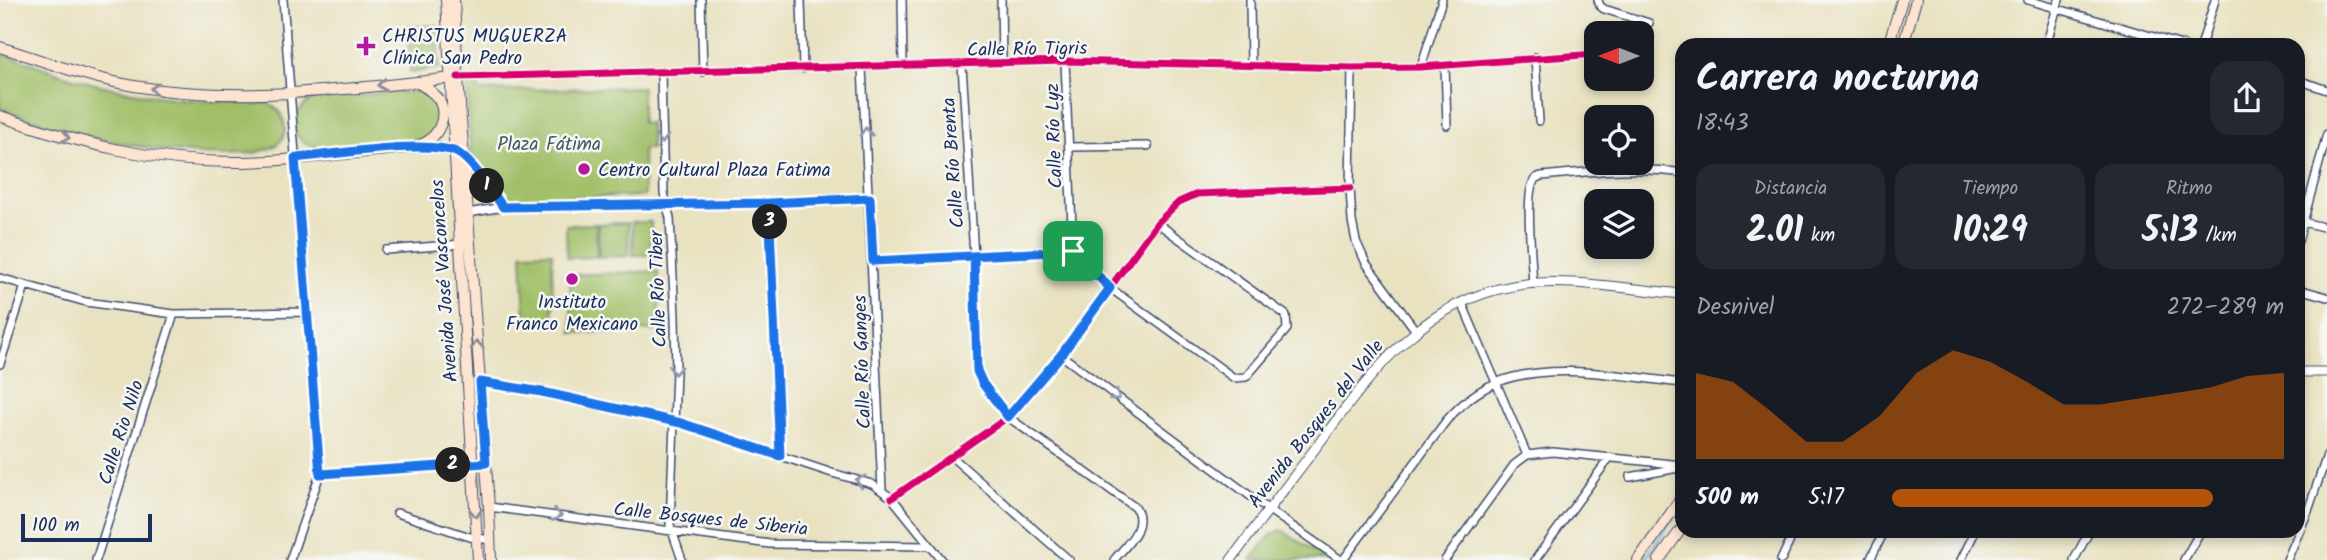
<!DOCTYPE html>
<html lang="es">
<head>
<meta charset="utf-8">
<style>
  :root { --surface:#171b24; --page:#242831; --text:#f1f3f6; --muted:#9ea1a6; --accent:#b45309 }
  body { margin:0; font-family:Kalam,sans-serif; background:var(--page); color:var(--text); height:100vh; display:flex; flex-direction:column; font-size:26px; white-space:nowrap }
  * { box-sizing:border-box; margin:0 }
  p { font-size:23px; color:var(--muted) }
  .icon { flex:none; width:38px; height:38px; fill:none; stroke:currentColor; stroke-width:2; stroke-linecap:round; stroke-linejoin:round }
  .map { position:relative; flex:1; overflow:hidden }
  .side { position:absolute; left:1675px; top:38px; width:630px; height:500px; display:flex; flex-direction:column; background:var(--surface); border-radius:21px; box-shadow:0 4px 10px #0003 }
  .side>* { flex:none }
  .needle { width:46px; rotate:270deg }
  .buttons { position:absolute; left:1584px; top:21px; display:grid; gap:14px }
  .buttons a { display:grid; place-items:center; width:70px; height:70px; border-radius:14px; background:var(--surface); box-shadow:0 4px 10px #0003; font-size:35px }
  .scale { position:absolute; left:21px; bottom:18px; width:131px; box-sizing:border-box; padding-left:7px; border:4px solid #1b2f5e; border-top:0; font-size:19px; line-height:24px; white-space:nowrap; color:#1b2f5e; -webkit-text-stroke:5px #f6f6f2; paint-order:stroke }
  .pin { position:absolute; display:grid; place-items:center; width:60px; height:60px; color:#fff; margin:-30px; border-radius:14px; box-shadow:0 4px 10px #0006 }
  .km { position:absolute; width:35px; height:35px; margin:-18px; border-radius:50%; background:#222; color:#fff; font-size:19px; line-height:35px; text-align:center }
  .round { display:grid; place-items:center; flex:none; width:74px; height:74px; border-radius:21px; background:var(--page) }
  .summary { display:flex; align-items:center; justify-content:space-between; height:119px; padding:0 21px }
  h1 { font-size:38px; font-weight:800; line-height:52px }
  .stats { display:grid; grid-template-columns:repeat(3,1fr); gap:10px; height:119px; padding:7px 21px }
  .stats div { display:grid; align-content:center; border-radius:18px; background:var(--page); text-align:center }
  .stats b { font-size:35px; font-weight:800 }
  .stats small { font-size:19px; font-weight:400 }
  .stats p { font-size:19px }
  .chart { height:196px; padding:14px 21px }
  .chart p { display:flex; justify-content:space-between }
  .chart svg { width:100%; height:126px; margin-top:7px; fill:var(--accent); opacity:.7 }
  ul { padding:0 21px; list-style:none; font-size:23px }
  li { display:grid; grid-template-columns:112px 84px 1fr; align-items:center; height:52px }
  li i { height:18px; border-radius:9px; background:var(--accent) }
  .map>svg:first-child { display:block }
  .green { fill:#a1bf67; stroke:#5e7762; stroke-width:2 }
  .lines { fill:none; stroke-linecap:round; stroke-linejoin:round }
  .stream { stroke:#73b5e8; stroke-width:2.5 }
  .minor-casing { stroke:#3a4a6d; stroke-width:10 }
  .tertiary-casing { stroke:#3a4a6d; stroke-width:11 }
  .secondary-casing { stroke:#3a4a6d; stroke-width:12 }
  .minor { stroke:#fff; stroke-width:7 }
  .tertiary { stroke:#fff; stroke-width:9 }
  .secondary { stroke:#fde4d0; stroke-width:10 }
  .cycleway-casing { stroke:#f6f6f2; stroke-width:11 }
  .cycleway { stroke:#d6006c; stroke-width:7 }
  .oneway { stroke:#8c8a97 }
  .oneway2 { stroke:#8d97ae }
  .route-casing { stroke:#fff; stroke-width:14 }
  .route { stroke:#1a73e8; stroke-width:9 }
  .poi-dot { fill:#b5179e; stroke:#f6f6f2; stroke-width:2.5 }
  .labels { text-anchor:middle; stroke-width:5; stroke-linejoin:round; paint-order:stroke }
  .poi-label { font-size:19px; fill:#1b2f5e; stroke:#f6f6f2; text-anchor:start }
  .street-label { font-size:19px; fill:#1b2f5e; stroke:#f6f6f2 }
  .park-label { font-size:19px; fill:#435a61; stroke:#f6f6f2 }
</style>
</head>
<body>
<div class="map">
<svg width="2327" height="560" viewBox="0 0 2327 560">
  <rect width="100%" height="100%" fill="#f6f6f2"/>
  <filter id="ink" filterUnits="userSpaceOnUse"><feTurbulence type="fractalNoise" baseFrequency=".0143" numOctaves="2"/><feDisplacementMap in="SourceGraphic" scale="14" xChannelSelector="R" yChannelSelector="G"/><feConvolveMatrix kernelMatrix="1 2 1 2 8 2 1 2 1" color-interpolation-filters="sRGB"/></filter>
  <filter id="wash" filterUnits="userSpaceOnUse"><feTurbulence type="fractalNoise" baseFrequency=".00686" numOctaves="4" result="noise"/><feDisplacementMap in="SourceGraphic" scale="28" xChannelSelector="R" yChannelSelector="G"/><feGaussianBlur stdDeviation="1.57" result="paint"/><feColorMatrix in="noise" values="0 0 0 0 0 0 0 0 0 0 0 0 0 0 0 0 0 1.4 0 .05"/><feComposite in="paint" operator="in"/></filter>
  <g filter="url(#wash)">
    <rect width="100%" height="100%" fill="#e9e2c1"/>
    <path class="green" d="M438,25l1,43 -29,5 -2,-46z
      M0,53c24,6 47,17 70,24 57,17 114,25 173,25 16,0 34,-1 40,17 23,64 -165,24 -192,18 -31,-8 -61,-18 -91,-28z
      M478,85l1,6 163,-4v36h8l1,26h-8l1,47 -138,3 -35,-37 -4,-76z
      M420,91c18,8 20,21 16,38 -5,4 -11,10 -18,12 -10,5 -97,9 -107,5 -27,-10 -17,-40 5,-48z
      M632,222h19v33h-18z
      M628,223l1,33 -30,1 -1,-33z
      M596,224l1,33 -30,1 -1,-33z
      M552,252l1,66 -28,1 -3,-66z
      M658,271l2,59 -88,3 -2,-58z
      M1279,531h4l45,29h-77l19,-24z"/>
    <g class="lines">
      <path class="stream" d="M1645,560l29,-44"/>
    </g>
  </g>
  <g filter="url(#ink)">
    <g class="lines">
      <g class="minor-casing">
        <path id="minor" d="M283,0l37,474 -30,86
          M701,0l2,72
          M801,0l2,69
          M902,0l1,65
          M1001,0l1,62
          M1250,0l1,66
          M1598,0l2,6 4,3 45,14
          M2028,0l157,46
          M2046,46l13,-46
          M2201,46l14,-46
          M1535,57l4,64
          M1065,61l8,190
          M962,65l12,191 3,115 6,14 25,32 128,91c11,20 -10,37 -22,52
          M1445,65l2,60
          M862,67l20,422
          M1421,67l21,-67
          M1352,68l-2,120 2,33 4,20 10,22 50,68
          M661,73l3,120 6,25 5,98 1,56 -6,153 12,35
          M458,77l607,-16 287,7 69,-1 175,-13
          M2298,80l29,10
          M1069,147l79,-1
          M769,203l11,253
          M468,213l35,-6 266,-4 101,-5
          M2303,222l24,6
          M2298,241l29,-107
          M386,250l77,-6
          M1073,251l37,37 124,90 12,-1 41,-48 -1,-14 -129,-92
          M873,261l200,-10
          M0,278l86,24 88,12 133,-2
          M1533,284c-1,-20 -8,-87 0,-101 2,-5 3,-5 8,-7 46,-4 95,-10 141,-3
          M2298,289l29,8
          M1462,303l65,152
          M1061,355l208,155 72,50
          M0,364l25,-78
          M480,382l62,10 139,31 151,50 40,11 20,14 50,62
          M952,457l117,103
          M320,474l166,-11
          M1630,477l48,-9
          M892,498l116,-81 53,-62 96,-132 22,-21 18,-8 153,-6
          M489,507l281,37 159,2
          M397,513l73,24 21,3
          M96,560l78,-246
          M1343,560l103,-139c14,-16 32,-31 52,-39 54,-21 128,-5 184,1
          M1445,560l69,-95 13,-10 26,-3 129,13
          M1535,560l75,-103
          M1781,560l13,-28
          M1870,560l14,-28
          M1961,560l14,-28
          M2074,560l15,-28
          M2184,560l16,-28
          M2287,560l21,-49 19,-56"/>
      </g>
      <g class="tertiary-casing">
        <path id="tertiary" d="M2298,372h29
          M1231,560c27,-37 55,-73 83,-110 54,-71 103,-147 199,-164 49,-10 118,4 169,8"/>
      </g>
      <g class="secondary-casing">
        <path id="secondary" d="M446,0l32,560
          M454,0l4,77 31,430 2,53
          M1888,46l14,-46
          M1903,46l13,-46
          M0,47c44,14 88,31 134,39 105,18 215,3 320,-8
          M416,82c9,5 18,10 23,18 10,19 -3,41 -22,46
          M0,116c77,27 156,47 238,46 46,0 92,-7 138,-11 24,-2 55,-8 79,1 15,6 38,42 48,55
          M1638,560l44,-63
          M1659,560l23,-32"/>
      </g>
      <use href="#minor" class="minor"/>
      <use href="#tertiary" class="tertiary"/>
      <use href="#secondary" class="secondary"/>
      <g class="cycleway-casing">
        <path id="cycleway" d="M458,77l607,-16 287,7 69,-1 175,-13
          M892,498l116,-81 53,-62 96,-132 22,-21 18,-8 153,-6"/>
      </g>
      <use href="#cycleway" class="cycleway"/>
    </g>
    <defs><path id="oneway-chevron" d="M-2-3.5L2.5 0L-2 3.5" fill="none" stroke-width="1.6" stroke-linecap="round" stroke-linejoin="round" transform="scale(1.75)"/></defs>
    <g class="oneway">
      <use href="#oneway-chevron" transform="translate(382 85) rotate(175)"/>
      <use href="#oneway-chevron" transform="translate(155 89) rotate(-173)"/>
      <use href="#oneway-chevron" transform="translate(65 137) rotate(15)"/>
      <use href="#oneway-chevron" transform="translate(477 345) rotate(-94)"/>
      <use href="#oneway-chevron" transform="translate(476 513) rotate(86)"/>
    </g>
    <g class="oneway2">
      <use href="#oneway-chevron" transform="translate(866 132) rotate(-93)"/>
      <use href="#oneway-chevron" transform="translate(662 139) rotate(88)"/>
      <use href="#oneway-chevron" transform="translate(675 370) rotate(91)"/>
      <use href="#oneway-chevron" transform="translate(1116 396) rotate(37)"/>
      <use href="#oneway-chevron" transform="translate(860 481) rotate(-165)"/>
      <use href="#oneway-chevron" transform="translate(557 515) rotate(9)"/>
    </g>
  </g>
  <g class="lines" filter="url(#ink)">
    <g class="route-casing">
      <path id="route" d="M1073,251l-200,10 -3,-63 -101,5 -266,4c-11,-15 -29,-44 -45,-54 -26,-15 -129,2 -163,5l25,316 166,-11 -6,-81 62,10 139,31 99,33 -11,-253 101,-5 3,63 101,-5 3,115 6,13 25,33 53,-62 49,-67 -37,-37"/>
    </g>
    <use href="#route" class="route"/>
  </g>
  <g class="poi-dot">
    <path d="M362.5 35.5h7v7h7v7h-7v7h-7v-7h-7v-7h7z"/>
    <circle cx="584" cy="169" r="7"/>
    <circle cx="572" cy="279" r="7"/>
  </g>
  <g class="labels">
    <g class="poi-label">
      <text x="382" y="42">CHRISTUS MUGUERZA<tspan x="382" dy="22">Clínica San Pedro</tspan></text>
      <text x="598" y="176">Centro Cultural Plaza Fatima</text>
      <text x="572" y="308" text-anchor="middle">Instituto<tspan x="572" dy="22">Franco Mexicano</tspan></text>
    </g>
    <g class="street-label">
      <text transform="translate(1027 48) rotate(-1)" y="7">Calle Río Tigris</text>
      <text transform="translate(1053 136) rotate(-92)" y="7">Calle Río Lyz</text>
      <text transform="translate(952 163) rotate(-94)" y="7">Calle Río Brenta</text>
      <text transform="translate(443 281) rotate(-94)" y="7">Avenida José Vasconcelos</text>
      <text transform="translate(657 289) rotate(-92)" y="7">Calle Río Tiber</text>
      <text transform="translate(861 362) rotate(-92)" y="7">Calle Río Ganges</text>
      <text transform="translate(1315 423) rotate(-52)" y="7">Avenida Bosques del Valle</text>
      <text transform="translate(120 432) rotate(-72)" y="7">Calle Rio Nilo</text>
      <text transform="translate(711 518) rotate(6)" y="7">Calle Bosques de Siberia</text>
    </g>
    <g class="park-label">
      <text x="549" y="150">Plaza Fátima</text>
    </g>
  </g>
</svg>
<div class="buttons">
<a><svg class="needle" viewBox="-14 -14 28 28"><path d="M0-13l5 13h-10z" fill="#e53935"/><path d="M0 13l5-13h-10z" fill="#9ea1a6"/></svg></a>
<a><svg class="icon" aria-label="locate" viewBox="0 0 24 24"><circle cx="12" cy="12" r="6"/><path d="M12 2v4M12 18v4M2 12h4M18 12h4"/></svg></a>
<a><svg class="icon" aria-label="layers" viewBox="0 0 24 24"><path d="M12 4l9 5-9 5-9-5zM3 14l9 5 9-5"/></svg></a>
</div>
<div class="scale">100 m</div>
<div class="pin" style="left:1073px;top:251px;background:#1e9e55"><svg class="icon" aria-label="arrive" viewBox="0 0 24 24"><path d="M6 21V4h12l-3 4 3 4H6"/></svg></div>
<b class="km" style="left:487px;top:186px">1</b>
<b class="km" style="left:453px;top:465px">2</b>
<b class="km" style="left:770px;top:222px">3</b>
<section class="side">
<div class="summary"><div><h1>Carrera nocturna</h1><p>18:43</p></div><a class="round"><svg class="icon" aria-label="share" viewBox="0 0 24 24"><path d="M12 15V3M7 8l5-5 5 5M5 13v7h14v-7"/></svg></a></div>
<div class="stats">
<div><p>Distancia</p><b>2.01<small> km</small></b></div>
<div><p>Tiempo</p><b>10:29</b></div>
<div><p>Ritmo</p><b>5:13<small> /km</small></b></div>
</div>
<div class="chart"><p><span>Desnivel</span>272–289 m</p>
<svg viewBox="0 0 160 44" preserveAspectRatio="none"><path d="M0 44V14L10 17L20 27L30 38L40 38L50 29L60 14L70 6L80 10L90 17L100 25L110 25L120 23L130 21L140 19L150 15L160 14V44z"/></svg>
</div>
<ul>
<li><b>500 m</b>5:17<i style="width:82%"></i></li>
</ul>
</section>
</div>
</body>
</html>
